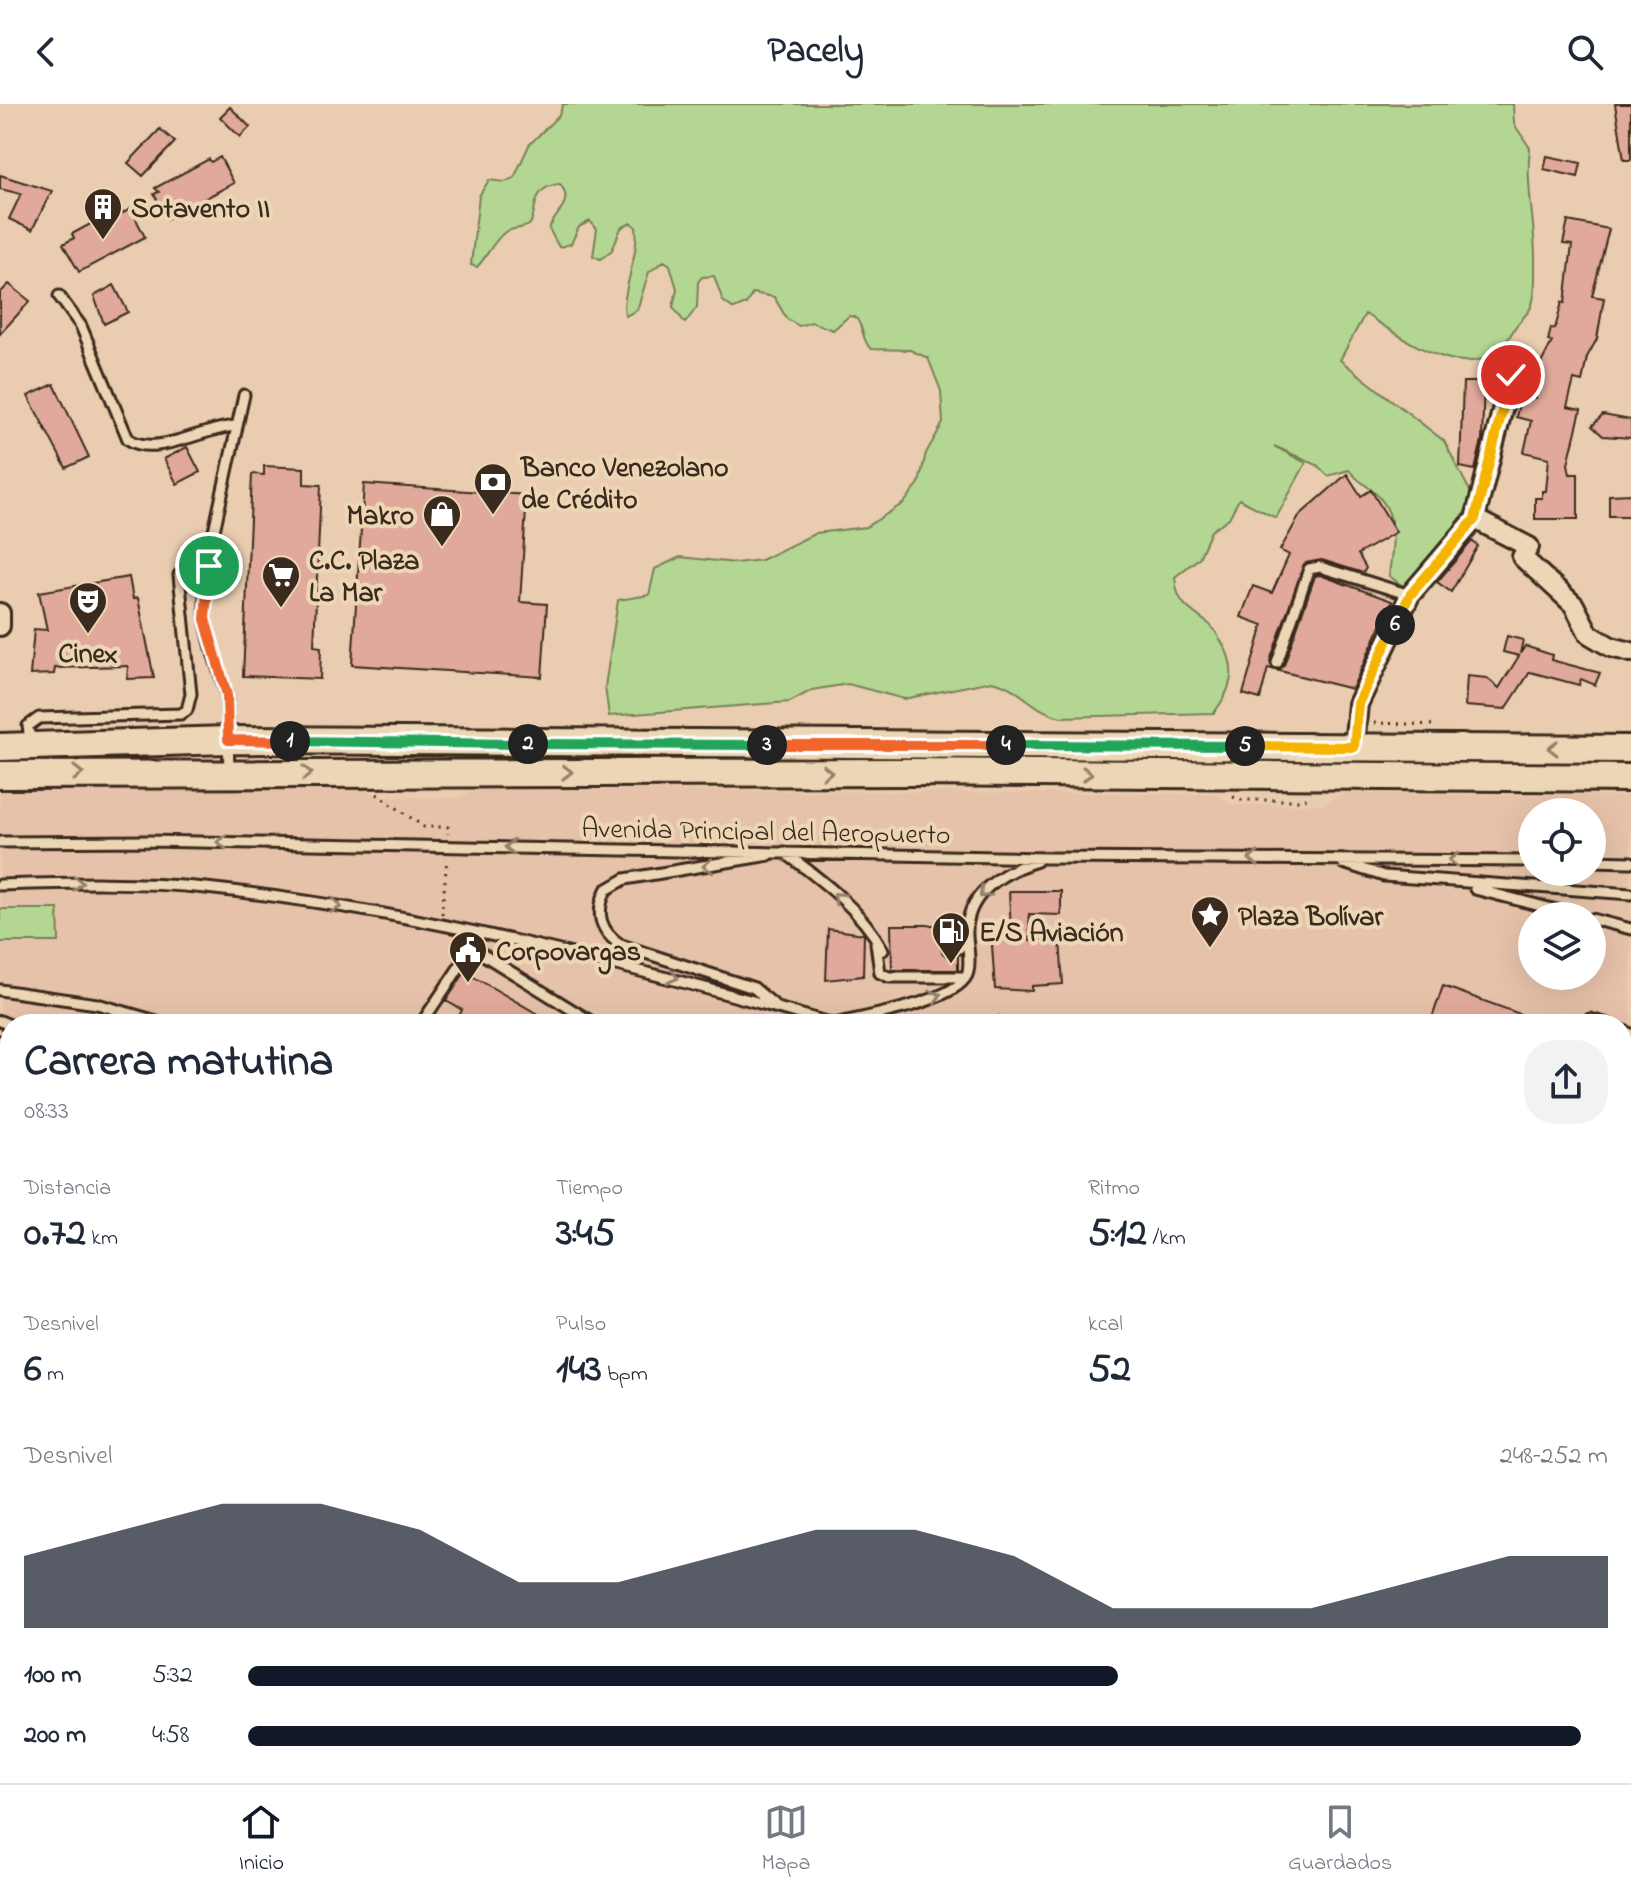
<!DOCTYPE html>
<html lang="es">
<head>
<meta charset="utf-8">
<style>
  :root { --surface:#fff; --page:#f2f2f3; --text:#1f2937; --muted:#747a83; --line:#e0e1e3; --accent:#111827 }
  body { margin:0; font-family:"Indie Flower",sans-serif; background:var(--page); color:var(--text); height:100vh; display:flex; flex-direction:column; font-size:30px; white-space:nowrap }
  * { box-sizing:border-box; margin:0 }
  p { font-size:26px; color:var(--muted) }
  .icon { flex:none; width:44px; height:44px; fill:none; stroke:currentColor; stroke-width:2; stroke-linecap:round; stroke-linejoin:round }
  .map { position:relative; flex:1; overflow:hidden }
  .panel { position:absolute; left:0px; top:910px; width:1632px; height:770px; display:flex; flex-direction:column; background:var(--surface); border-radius:32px 32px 0 0; box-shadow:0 8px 32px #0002 }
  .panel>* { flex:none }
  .buttons { position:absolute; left:1518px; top:694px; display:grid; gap:16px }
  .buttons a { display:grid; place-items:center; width:88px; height:88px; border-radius:50%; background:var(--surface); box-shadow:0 8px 32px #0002; font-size:40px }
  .pin { position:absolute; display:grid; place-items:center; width:68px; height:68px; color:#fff; margin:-34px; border:4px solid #fff; border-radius:50%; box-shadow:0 2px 8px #0007 }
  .km { position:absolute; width:40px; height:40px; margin:-20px; border-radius:50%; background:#222; color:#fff; font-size:22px; line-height:40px; text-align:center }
  .round { display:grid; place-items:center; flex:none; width:84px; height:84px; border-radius:32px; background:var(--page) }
  .overview { display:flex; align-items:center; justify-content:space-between; height:136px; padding:0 24px }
  h1 { font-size:44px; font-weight:800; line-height:60px }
  .figures { display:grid; grid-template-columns:repeat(3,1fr); gap:12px; height:136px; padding:8px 24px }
  .figures div { display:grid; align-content:center }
  .figures b { font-size:40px; font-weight:800 }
  .figures small { font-size:22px; font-weight:400 }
  .figures p { font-size:22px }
  .chart { height:224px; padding:16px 24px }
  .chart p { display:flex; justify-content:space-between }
  .chart svg { width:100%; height:144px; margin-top:8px; fill:var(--accent); opacity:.7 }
  ul { padding:0 24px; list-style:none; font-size:26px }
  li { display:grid; grid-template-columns:128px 96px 1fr; align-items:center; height:60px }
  li i { height:20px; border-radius:10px; background:var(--accent) }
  header { display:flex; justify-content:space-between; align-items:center; height:104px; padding:0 24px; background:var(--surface); font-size:36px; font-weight:800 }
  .menu { display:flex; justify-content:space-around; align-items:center; height:112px; border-top:2px solid var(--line); background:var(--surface); font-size:22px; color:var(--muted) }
  .menu a { display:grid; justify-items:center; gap:4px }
  .menu .current { color:var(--accent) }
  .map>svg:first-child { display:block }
  .built { fill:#e7c2aa; fill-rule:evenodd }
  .green { fill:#b3d792; stroke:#778058; stroke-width:2 }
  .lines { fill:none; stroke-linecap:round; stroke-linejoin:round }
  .stream { stroke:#6f8b9d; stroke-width:5 }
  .taxiway { stroke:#927c67; stroke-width:42 }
  .building { fill:#e1a99b; stroke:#3b2a1e; stroke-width:2 }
  .lane-casing { stroke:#3b2a1e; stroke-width:15 }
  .street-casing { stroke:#3b2a1e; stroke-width:24 }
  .secondary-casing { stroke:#3b2a1e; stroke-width:32 }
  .path { stroke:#3b2a1e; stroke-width:3; stroke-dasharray:2 6; stroke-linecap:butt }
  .lane { stroke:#ecd6b5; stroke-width:9 }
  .street { stroke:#ecd6b5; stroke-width:18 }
  .secondary { stroke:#ecd6b5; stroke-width:26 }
  .oneway { stroke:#94806a }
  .split-1-casing { stroke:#fff; stroke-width:16 }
  .split-2-casing { stroke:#fff; stroke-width:16 }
  .split-3-casing { stroke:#fff; stroke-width:16 }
  .split-4-casing { stroke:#fff; stroke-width:16 }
  .split-5-casing { stroke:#fff; stroke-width:16 }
  .split-6-casing { stroke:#fff; stroke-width:16 }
  .split-7-casing { stroke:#fff; stroke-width:16 }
  .split-1 { stroke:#f0652b; stroke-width:10 }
  .split-2 { stroke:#22a559; stroke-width:10 }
  .split-3 { stroke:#22a559; stroke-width:10 }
  .split-4 { stroke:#f0652b; stroke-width:10 }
  .split-5 { stroke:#22a559; stroke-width:10 }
  .split-6 { stroke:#f5b400; stroke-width:10 }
  .split-7 { stroke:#f5b400; stroke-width:10 }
  .labels { text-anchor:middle; stroke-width:8; stroke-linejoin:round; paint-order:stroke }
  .poi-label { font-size:28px; font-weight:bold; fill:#3b2a1e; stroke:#ecd6b5; text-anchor:start }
  .street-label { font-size:28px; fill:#3b2a1e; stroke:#ecd6b5 }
</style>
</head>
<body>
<header><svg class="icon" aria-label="back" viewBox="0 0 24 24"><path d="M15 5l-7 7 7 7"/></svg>Pacely<svg class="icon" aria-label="search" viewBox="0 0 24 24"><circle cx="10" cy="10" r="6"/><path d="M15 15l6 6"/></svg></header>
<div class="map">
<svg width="1631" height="1679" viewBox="0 0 1631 1679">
  <rect width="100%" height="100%" fill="#eacdb0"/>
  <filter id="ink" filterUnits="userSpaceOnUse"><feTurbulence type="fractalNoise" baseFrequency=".0125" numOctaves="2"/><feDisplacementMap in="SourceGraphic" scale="16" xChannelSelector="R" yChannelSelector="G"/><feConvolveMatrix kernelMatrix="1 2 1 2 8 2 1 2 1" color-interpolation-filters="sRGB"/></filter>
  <g filter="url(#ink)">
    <path class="built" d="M89,677l265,6 26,9 76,2 23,-9 738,5 16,11 90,-1 20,-11 288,3v987h-1631v-998zM1532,708h60v60h-60zM1532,812h60v60h-60zM10,920h1612v750h-1612z"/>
    <path class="green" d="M563,0h950l1,20 16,24c-5,39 6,77 5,116 0,12 1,32 -4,43 -4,9 -14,15 -18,24 -35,65 -106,9 -148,-17l-25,46 104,81 28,54 -6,16 -59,78 -18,-13c3,-29 11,-57 -11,-80 -9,-10 -20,-14 -29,-26l-21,6 -11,-11 -43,-19 32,17 -30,55 -37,-19 -10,19 -18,13 -12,27 -24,19c2,28 13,31 34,47 6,5 10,14 14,20 15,27 8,46 -9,69l-153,4c-29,-6 -40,-30 -69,-36l-88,18 -56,-15 -36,6 -22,12 -181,14 -4,-29 13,-87 31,-5 6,-26 25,-12 56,6 25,-3 55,-27 50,-6 38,-24 15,-20 7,-30 17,-30 -2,-32 -13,-33 -18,-8 -39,-1c-10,-9 -6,-22 -16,-32l-6,-1 -16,14 -22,-8 -12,4 -12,-7 -13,-22 -21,-4 -7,11 -12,5 -11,-8 -9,-25 -12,1 -4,5 -1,25 -12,16 -12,-16 4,-18 -7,-24 -6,-4 -15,11 -12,38 -11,6c-8,-14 14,-62 10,-89l-5,-4 -10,5 -9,22 -11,9 -8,-3 4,-27 -7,-8 -11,6 -8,17 -12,3 -10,-18c6,-16 26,-27 11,-45 -32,2 -22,33 -31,41 -6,4 -17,3 -24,7 -12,9 -18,25 -28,35l-6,-2 8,-69 10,-16 16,2 9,-4 15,-33 30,-30z
      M0,805h58l1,33h-59z
      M1622,1305l9,4v141l-9,-4z
      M245,1670h1271v9h-1327z"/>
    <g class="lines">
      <path class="stream" d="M996,920l3,-7
        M1622,1401l9,4"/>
      <path class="taxiway" d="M0,1428l10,-2
        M1622,1589l9,8
        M0,1639l10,-1
        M1620,1670l2,9"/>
    </g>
    <path class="building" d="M1615,0h16v56h-7z
      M230,3l20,20 -10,10 -20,-20z
      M160,25l15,13 -32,34 -15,-13z
      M1547,52l34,7 -3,14 -34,-8z
      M220,53l14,26 -67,36 -13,-25 5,-2 -4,-4 54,-29 2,3z
      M0,71l52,16 -20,39 -23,-11 12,-25 -21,-5z
      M118,105l3,5 10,-5 14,28 -66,35 -16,-28 11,-6 -2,-4z
      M1568,117l41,8 -17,67 12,2 -7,41 -10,18 -5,25 -8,-2 -7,27 14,3 -13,54 2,10h8v45h-43v-21h7v-7h4l3,-33 -25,-6 7,-31 -15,-4 5,-22 14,3 6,-24 -5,-1 16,-31 -4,-1 3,-13 4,1 7,-27 3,1 7,-58 -9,-1z
      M9,180l21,17 -30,33v-41z
      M114,181l14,27 -24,12 -10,-28z
      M1463,278h21l-2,58 -7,30 -15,-3z
      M54,280l35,73 -23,11 -38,-72z
      M1603,311l28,5v18l-28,-2 -11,-10z
      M187,343l13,25 -23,12 -13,-25z
      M264,362l40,2v16l17,1 -7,161 7,1 -1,32 -77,-3 9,-202 12,1z
      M1347,370l14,22 10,-6 25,42 -38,22 8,14 -3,5 -41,-13 -18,4 -34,97 5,9 -7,-2 -8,31 -17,-5 20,-69 -22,-8 12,-31 19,7 17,-38 -9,-5 20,-35z
      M364,380l163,11 -7,107 27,2 -5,73 -190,-12z
      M1631,390v22h-22v-21z
      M1472,437l6,5 -27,46 -14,-10z
      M1320,471l72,26 -40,88 -76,-19 8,-5 31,-89z
      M129,473l4,22 5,-1 16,80 -27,1 1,-13 -73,2 -1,6 -24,1 4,-46 13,1 -8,-38z
      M1507,532l16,4 -3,14 5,-8 27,9 -1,5 49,13 -5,12 -14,-6 -2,6 -49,-13 -24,37 -41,-3 2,-30 20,2 12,10 20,-32 -16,-4z
      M1009,787h52v24l-32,-1 1,27 30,-2 3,45 -31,2v5l-37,-2 -4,-58 20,1z
      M891,821h66v12l-13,5 -3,7 5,7h12v14h-66z
      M828,825l36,5 -1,42 -37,4z
      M465,868l90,52h-100l7,-14 -16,-9z
      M1443,882l99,36v2h-112z"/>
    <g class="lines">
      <g class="lane-casing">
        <path id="lane" d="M59,192l22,30 47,113c27,19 74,-11 108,-13
          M1277,559l32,-94 11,-2 90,28
          M31,641l-3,-19 11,-8 142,-4 6,-4 4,-16 -12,-119 7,-6 23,-3
          M229,669l-2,-78 -14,-42 -8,-34v-22l7,-57 32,-145
          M0,738l147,-1 901,17 484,3
          M784,748c36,27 77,57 99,98
          M769,751l-144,24 -19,11c-11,23 -6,41 15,55l133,43 19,16
          M1592,757l39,1
          M1343,759l41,13 247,18
          M0,781c68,-2 138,-4 206,3 215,23 422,77 628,136
          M1475,785l105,27
          M1592,815l39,10
          M876,839l4,30 9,4h76
          M948,845l11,-1 8,-11c-3,-42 34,-65 70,-76
          M0,886l97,14 70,20
          M0,917l10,4
          M421,920l47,-70h14l113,70
          M834,920c29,-7 121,-22 133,-49 4,-10 1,-27 0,-38
          M1576,920l14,-5 18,5
          M1622,926l9,4
          M0,937l10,4
          M0,1025l10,-4
          M0,1084l10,-1
          M1622,1117l9,-1
          M1622,1166l9,5
          M1622,1224l9,6
          M0,1277l10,-2
          M1622,1283l9,6
          M1622,1455l9,4
          M0,1545l10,-2"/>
      </g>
      <g class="street-casing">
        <path id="street" d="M1475,415l54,28 -7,10 52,48 15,29 22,13 20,5
          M0,509v13
          M1354,643l4,-43 52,-109 65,-76 36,-144"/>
      </g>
      <g class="secondary-casing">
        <path id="secondary" d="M0,643l228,-7 1403,9
          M0,671l911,-3 720,6"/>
      </g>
      <path class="path" d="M1374,619l64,2
        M377,690l47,33h24v7
        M1233,693l8,3h61l10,-3
        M442,810l5,-56"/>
      <use href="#lane" class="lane"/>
      <use href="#street" class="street"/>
      <use href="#secondary" class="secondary"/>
    </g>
    <defs><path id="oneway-chevron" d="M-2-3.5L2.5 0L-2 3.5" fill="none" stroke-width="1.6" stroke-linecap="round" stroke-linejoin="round" transform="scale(2)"/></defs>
    <g class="oneway">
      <use href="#oneway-chevron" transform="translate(1553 644) rotate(-180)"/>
      <use href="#oneway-chevron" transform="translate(567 668)"/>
      <use href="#oneway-chevron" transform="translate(827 668)"/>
      <use href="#oneway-chevron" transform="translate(78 669)"/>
      <use href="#oneway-chevron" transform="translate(307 669)"/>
      <use href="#oneway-chevron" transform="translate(1087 670) rotate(1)"/>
      <use href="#oneway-chevron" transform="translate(222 738) rotate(-179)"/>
      <use href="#oneway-chevron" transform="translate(510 743) rotate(-179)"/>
      <use href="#oneway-chevron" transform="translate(1254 755) rotate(-180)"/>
      <use href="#oneway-chevron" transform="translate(1454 756) rotate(-180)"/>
      <use href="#oneway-chevron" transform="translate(708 762) rotate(175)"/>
      <use href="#oneway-chevron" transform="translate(78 779)"/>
      <use href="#oneway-chevron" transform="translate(984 789) rotate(134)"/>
      <use href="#oneway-chevron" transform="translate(838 793) rotate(-136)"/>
      <use href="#oneway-chevron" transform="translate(336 802) rotate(9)"/>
      <use href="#oneway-chevron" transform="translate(673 873) rotate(16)"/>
      <use href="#oneway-chevron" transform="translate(936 892) rotate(-19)"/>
    </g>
  </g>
  <g class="lines" filter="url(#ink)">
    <g class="split-1-casing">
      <path id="split-1" d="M209,462l-4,53 22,76 1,45 62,1"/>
    </g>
    <g class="split-2-casing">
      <path id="split-2" d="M290,637l238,3"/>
    </g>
    <g class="split-3-casing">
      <path id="split-3" d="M528,640l239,1"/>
    </g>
    <g class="split-4-casing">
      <path id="split-4" d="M767,641h239"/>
    </g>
    <g class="split-5-casing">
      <path id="split-5" d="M1006,641l239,1"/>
    </g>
    <g class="split-6-casing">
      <path id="split-6" d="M1245,642l109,1 4,-43 37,-79"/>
    </g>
    <g class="split-7-casing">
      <path id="split-7" d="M1395,521l15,-30 65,-76 36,-144"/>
    </g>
    <use href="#split-1" class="split-1"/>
    <use href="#split-2" class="split-2"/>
    <use href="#split-3" class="split-3"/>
    <use href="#split-4" class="split-4"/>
    <use href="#split-5" class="split-5"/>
    <use href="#split-6" class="split-6"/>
    <use href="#split-7" class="split-7"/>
  </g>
  <defs>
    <g id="building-pin" transform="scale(2)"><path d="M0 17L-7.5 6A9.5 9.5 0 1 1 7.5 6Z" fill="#3b2a1e" stroke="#ecd6b5"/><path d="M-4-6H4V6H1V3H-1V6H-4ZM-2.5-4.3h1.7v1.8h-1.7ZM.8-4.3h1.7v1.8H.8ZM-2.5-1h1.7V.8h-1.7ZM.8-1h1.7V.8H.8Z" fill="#fff"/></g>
    <g id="bank-pin" transform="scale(2)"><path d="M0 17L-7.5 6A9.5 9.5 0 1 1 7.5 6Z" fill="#3b2a1e" stroke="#ecd6b5"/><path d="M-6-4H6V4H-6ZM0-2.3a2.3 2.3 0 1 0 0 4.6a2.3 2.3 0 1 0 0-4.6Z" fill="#fff"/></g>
    <g id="shop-pin" transform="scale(2)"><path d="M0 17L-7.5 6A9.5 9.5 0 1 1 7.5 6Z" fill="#3b2a1e" stroke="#ecd6b5"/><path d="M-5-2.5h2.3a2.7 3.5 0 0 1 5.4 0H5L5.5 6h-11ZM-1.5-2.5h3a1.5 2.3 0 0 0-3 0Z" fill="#fff"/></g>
    <g id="supermarket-pin" transform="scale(2)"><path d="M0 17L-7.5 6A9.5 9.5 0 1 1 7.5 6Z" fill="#3b2a1e" stroke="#ecd6b5"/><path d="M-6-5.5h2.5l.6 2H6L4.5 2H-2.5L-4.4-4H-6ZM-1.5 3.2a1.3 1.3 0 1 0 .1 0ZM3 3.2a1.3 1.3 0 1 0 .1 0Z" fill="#fff"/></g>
    <g id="theatre-pin" transform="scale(2)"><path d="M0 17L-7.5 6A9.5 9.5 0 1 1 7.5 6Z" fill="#3b2a1e" stroke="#ecd6b5"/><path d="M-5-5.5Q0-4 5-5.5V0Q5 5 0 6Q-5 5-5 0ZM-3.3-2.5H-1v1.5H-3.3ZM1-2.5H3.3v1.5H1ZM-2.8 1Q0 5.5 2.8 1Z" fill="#fff"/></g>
    <g id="sight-pin" transform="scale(2)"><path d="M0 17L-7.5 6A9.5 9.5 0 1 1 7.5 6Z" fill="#3b2a1e" stroke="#ecd6b5"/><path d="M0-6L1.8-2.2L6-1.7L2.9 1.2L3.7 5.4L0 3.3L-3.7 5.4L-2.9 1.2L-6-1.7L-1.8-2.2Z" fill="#fff"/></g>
    <g id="fuel-pin" transform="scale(2)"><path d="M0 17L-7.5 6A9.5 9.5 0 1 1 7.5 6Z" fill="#3b2a1e" stroke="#ecd6b5"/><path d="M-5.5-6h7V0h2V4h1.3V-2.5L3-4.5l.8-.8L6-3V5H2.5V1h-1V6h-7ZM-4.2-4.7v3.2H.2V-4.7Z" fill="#fff"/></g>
    <g id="civic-pin" transform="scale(2)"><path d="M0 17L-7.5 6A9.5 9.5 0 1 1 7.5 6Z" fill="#3b2a1e" stroke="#ecd6b5"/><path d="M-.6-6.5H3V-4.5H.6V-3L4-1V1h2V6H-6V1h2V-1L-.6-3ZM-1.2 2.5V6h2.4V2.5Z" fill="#fff"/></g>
  </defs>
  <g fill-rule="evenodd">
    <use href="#building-pin" x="103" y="103"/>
    <use href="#bank-pin" x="493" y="378"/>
    <use href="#shop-pin" x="442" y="410"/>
    <use href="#supermarket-pin" x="281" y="471"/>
    <use href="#theatre-pin" x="88" y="497"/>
    <use href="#sight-pin" x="1210" y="811"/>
    <use href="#fuel-pin" x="951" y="827"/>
    <use href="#civic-pin" x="468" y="846"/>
  </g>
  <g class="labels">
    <g class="poi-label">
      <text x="131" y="113">Sotavento II</text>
      <text x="521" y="372">Banco Venezolano<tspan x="521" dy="32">de Crédito</tspan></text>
      <text x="414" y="420" text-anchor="end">Makro</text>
      <text x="309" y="465">C.C. Plaza<tspan x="309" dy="32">La Mar</tspan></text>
      <text x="88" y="558" text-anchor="middle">Cinex</text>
      <text x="1238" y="821">Plaza Bolívar</text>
      <text x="979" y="837">E/S Aviación</text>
      <text x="496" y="856">Corpovargas</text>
    </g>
    <g class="street-label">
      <text transform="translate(766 726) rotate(1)" y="10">Avenida Principal del Aeropuerto</text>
    </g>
  </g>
</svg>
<div class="buttons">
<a><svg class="icon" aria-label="locate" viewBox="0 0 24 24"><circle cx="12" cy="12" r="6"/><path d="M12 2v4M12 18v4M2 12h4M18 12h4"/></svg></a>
<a><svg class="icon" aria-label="layers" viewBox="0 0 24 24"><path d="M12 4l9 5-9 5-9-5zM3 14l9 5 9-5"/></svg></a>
</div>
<div class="pin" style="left:209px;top:462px;background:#1e9e55"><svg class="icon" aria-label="arrive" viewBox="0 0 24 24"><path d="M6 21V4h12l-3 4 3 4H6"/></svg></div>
<div class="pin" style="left:1511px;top:271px;background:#d93025"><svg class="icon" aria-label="check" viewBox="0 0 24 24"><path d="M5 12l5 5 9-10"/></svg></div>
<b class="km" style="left:290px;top:637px">1</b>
<b class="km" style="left:528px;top:640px">2</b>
<b class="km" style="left:767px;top:641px">3</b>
<b class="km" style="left:1006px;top:641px">4</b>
<b class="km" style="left:1245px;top:642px">5</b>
<b class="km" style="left:1395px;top:521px">6</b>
<section class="panel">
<div class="overview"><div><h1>Carrera matutina</h1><p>08:33</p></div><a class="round"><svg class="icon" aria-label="share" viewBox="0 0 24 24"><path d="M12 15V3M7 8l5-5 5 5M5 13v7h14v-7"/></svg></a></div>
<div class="figures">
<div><p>Distancia</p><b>0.72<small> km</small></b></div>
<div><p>Tiempo</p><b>3:45</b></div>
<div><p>Ritmo</p><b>5:12<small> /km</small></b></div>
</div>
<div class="figures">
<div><p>Desnivel</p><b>6<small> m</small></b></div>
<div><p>Pulso</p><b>143<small> bpm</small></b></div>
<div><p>kcal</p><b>52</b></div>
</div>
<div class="chart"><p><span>Desnivel</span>248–252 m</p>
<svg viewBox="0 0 160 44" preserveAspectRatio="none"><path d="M0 44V22L10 14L20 6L30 6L40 14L50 30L60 30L70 22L80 14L90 14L100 22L110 38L120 38L130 38L140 30L150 22L160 22V44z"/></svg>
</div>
<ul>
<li><b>100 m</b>5:32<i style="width:64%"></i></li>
<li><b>200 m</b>4:58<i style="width:98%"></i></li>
</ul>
</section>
</div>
<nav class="menu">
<a class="current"><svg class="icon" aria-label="home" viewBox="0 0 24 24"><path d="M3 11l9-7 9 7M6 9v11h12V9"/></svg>Inicio</a>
<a><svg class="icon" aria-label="map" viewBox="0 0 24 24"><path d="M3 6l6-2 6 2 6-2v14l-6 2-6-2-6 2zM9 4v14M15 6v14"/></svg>Mapa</a>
<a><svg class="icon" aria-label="saved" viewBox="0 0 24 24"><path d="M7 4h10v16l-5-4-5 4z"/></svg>Guardados</a>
</nav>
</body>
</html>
